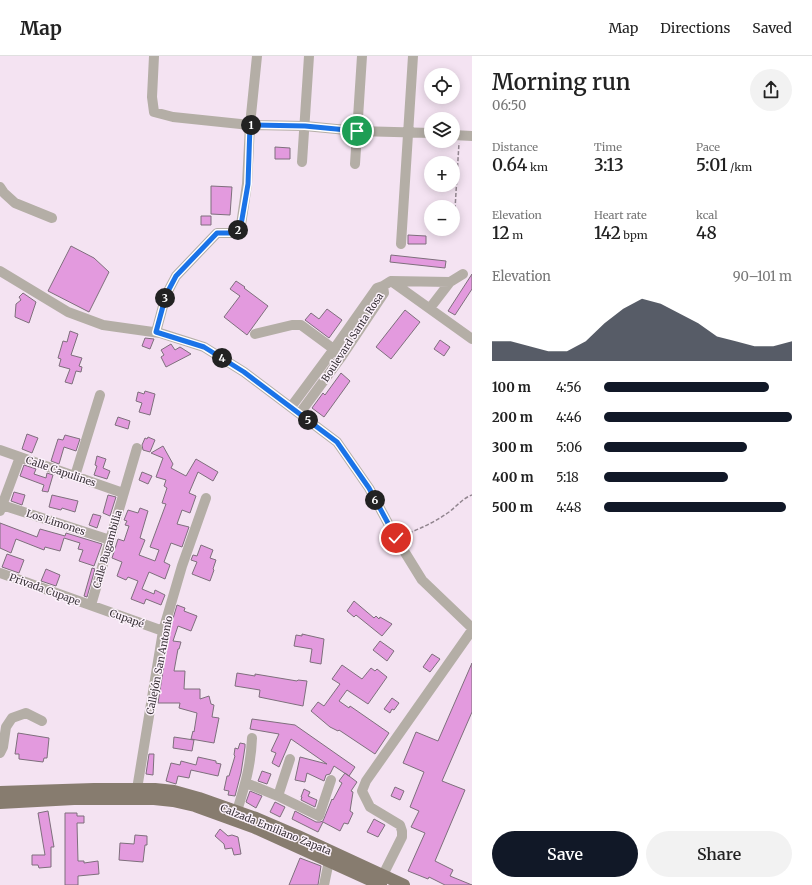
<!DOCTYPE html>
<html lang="en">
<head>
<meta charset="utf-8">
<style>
  :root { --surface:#fff; --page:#f2f2f2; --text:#222; --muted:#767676; --line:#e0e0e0; --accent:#111827 }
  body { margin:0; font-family:Merriweather,serif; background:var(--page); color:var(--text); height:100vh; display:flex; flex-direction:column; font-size:15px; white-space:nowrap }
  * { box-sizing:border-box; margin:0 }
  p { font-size:13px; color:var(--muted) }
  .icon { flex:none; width:22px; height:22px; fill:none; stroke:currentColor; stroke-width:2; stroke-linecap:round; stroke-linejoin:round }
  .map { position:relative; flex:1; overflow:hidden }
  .details { display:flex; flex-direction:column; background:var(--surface); width:340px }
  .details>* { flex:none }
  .buttons { position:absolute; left:424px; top:12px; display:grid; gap:8px }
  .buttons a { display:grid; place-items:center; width:36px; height:36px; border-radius:50%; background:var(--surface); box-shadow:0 2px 10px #0003; font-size:20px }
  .pin { position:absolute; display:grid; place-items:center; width:34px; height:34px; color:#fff; margin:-17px; border:2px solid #fff; border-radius:50%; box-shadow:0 1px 4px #0007 }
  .km { position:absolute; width:20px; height:20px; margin:-10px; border-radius:50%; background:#222; color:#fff; font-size:11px; line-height:20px; text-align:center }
  .round { display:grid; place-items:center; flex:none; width:42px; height:42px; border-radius:21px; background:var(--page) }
  .head { display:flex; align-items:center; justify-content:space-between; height:68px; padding:0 20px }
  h1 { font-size:22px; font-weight:600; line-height:30px }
  .metrics { display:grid; grid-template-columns:repeat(3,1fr); gap:6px; height:68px; padding:4px 20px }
  .metrics div { display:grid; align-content:center }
  .metrics b { font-size:17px; font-weight:600 }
  .metrics small { font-size:11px; font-weight:400 }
  .metrics p { font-size:11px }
  .chart { height:112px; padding:8px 20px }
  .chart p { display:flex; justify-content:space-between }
  .chart svg { width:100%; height:72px; margin-top:4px; fill:var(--accent); opacity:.7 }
  .action { display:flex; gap:8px; margin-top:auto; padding:8px 20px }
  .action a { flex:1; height:46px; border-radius:24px; background:var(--accent); color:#fff; font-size:16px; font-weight:600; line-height:46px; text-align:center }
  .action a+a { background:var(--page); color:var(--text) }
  ul { padding:0 20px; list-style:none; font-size:13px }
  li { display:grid; grid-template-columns:64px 48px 1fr; align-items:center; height:30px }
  li i { height:10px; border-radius:5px; background:var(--accent) }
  header { display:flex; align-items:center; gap:24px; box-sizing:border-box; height:56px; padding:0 20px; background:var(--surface); border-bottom:1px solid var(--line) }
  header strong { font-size:19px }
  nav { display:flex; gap:22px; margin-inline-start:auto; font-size:14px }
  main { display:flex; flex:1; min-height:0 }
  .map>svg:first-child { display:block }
  .building { fill:#e39ade; stroke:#7e6f7c }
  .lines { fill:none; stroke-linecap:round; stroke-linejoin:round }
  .path { stroke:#91858f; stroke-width:1.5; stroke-dasharray:4 2; stroke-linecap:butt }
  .minor { stroke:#b4aea6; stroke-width:10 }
  .major { stroke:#877c6f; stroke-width:12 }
  .route-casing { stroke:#fff; stroke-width:8 }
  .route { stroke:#1a73e8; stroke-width:5 }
  .labels { text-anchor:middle; stroke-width:3; stroke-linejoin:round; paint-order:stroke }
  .street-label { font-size:10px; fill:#3a3339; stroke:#fdf3fc }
</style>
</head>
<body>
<header>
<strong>Map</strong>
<nav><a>Map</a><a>Directions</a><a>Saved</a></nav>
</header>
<main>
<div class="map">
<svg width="472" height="829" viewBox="0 0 472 829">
  <rect width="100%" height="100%" fill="#f4e3f2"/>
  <path class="building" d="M275,91l15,1v11h-15z
    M211,130l21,1 -2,28 -19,-1z
    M201,160h10v9h-10z
    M408,179l18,1v8h-18z
    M71,190l23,12 15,14 -20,40 -41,-21z
    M391,199l55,6 -1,7 -55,-6z
    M472,218v15l-17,26 -7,-4z
    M236,225l9,6 -1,1 24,18 -21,29 -23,-18 16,-21 -10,-7z
    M23,237l13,9 -7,21 -14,-6 1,-13 5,-4 -2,-3z
    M327,253l15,11 -13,18 -24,-18 6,-7 8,6z
    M405,254l15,12 -29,37 -15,-12z
    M70,275l8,3 -7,21 11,3 -3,8 3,1 -1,5 -5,-1 -4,13 -7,-2 5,-13 -11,-3 2,-7 -3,-1 5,-17 4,1z
    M145,282l9,1 -4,10 -8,-3z
    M440,284l10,7 -6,9 -10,-7z
    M171,288l4,6 5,-3 11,7 -25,13 -5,-10 3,-2 -3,-5z
    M341,317l9,8 -26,36 -12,-9 11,-15 2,2z
    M145,335l10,3 -5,21 -11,-3 3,-9 -6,-2 2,-9 6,2z
    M118,361l12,4 -2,8 -13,-4z
    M27,378l11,4 -6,15 -10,-4z
    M65,379l15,4 -4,12 -12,-4 -5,17 -8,-3 7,-22 5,1z
    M148,381l7,3 -5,12 -7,-2 -1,-5 3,-7 2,1z
    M163,390l10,18 -2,4 15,8 10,-17 22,13 -5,9 -15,-9 -9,21 7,3 -6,17 -8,-3 -5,14 12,3 -7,20 -11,-4 -7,19 6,3 -5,14 -16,-7 -7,17 12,5 1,-4 10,5 -4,10 -15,-6 -2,5 -13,-5 7,-18 -10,-4 -2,3 -9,-4 5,-14 -10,-4 6,-19 6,2 5,-15 -4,-1 2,-4 -3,-1 4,-10 10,3 2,-5 8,3 -8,27 5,2 -6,15 16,6 4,-11 -9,-3 16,-43 -4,-1 5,-15 -3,-2 2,-6 -10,-3 7,-19 -12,-5z
    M97,400l9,3 -3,9 7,3 -3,8 -13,-4 3,-9 -2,-1z
    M24,409l12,4 -2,5 12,4 1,-5 6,2 -5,17 -6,-1 2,-6 -24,-9z
    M142,416l10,4 -4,8 -9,-4z
    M14,436l11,3 -3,10 -11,-4z
    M52,439l26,6 -3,11 -13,-4 -1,2 -12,-3z
    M108,439l8,2 -6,19 -7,-3z
    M93,458l8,2 -4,12 -8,-3z
    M0,467l37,14 3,-8 25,7 1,-3 36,11 -8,22 -15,-5 4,-11 -5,-1 2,-6 -16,-5 -4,13 -15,-4 -1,3 -28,-11 -5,14 -11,-5z
    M201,489l12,5 -3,8 6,2 -3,9 1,1 -4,11 -18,-7 5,-12 -6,-2 2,-5 4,1z
    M7,498l17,6 -5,13 -17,-6z
    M92,512l3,1 -8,28 -3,-1z
    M46,513l14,6 -4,11 -15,-5z
    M354,545l20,17 2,-2 3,3 1,-2 12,7 -10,12 -26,-21 -2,2 -7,-6z
    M177,549l8,3 -1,3 13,5 -6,15 -13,-5 -5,15 8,1 -2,7h-1l-4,22h11l-1,18h16v10l9,-3 2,8 3,1 -2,12 7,1 -5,25 -23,-4 2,-8 1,1 3,-19 -18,-5 1,-5h-22l11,-71z
    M302,578l22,5 -3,25 -11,-2 2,-13 -18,-3 2,-11 6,1z
    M380,585l14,10 -7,10 -14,-11z
    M432,598l8,5 -10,13 -7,-5z
    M472,607v49l-30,69 23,9 -30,71 18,9 -3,6 22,9h-27l-16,-8 -1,2 -20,-8 17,-38 -14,-6 8,-16 -9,-4 14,-35 -21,-9 13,-31 22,9z
    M342,609l20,14 9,-11 4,3 2,-2 10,8 -19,27 -21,-14 -8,11 10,7 1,-2 39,27 -14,21 -36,-24 -1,1 -8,-4 -19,-16 7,-9 6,4 16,-22 -8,-5z
    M237,617l18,3v-2l42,7 1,-1 9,1 -4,25 -44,-9 1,-7 -25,-4z
    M392,642l7,5 -5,7 -2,-1 -2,4 -6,-4z
    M252,663l43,6 60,42 -6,9 -15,-10 -4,8 -4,1 -2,6 -17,-8 -2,9 -10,-2 5,-23 27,7 -36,-25 -12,28 -7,-4 4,-10 -5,-2 8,-17 -29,-5z
    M18,677l31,5 -2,20h-3l-1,4 -24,-3v-5h-4z
    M174,681l20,3 -2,11 -19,-3z
    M240,687l5,1v3l-4,26 -6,23 -7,-1 1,-4 -5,-1 3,-14h2l6,-20 -1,-1 1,-7 3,1z
    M149,698h5l-1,21 -7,-1z
    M198,701l18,4v2l5,1 -3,12 -27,-6 -2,8 -11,-2 -2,8 -10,-3 5,-18 9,2 1,-4 15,4z
    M262,715l9,3 -4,10 -9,-3z
    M345,717l12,9 -6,9 2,1 -3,19 3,2 -5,11 -4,-1 -4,8 -17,-9 -5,10 -26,-13 3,-8 21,11h4l3,-1 9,-22 1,1 9,-17 -3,-2z
    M395,731l9,4 -4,9 -9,-4z
    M304,733l6,3 -2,4 9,4 -2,7 -14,-7 1,-3h-1z
    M250,735l12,5 -6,12 -10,-6z
    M275,746l10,5 -5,10 -10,-5z
    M48,755l6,36h-3v20l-12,1 -1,-3h-6v-10h13l-7,-42z
    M65,757h12v3h7v7h-7l1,38h6v2l14,-2 1,13 -21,2v9h-13z
    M374,763l11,6 -7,12 -11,-5z
    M220,773l8,7 4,-1 6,2 3,17 -7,1 -2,-7 -7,1 -1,-5 -9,-8z
    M135,779l12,1v9h-2l-2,17 -24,-2 1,-17 14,1z
    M300,802l21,8 -3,19h-29z"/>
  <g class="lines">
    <path class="path" d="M455,153l4,-66
      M403,479c17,-6 32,-13 46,-23 8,-6 14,-14 23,-17"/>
    <path class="minor" d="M154,0l-2,41 2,15 19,5 77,8 55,1 52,5 74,2
      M453,79l19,1
      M302,106l7,-106
      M355,108l7,-108
      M0,131l4,6 11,10 37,15
      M401,188l12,-188
      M0,215l68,41 35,13 57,8 44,14 40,25 93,70 32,46 27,50 26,42 50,48
      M391,225l81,58
      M430,252l20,-26 13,-8
      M156,276l10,-37 10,-19 41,-43h19l5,-8 6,-41 3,-59 7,-69
      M255,278l37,-9h9l38,28
      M291,351l43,-58 43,-61 6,-2 8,-5 59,1
      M300,357l42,-57 42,-63 -1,-7
      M0,394l123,43
      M75,420l25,-81
      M2,449l108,35
      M0,455l20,-54
      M0,517l163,58
      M91,549l46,-157
      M0,697l3,-6 3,-20 6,-9 14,-5 16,8
      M246,727l32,13 41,20 12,-36
      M137,733l26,-158 19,-65 24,-68
      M278,740l12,-37
      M237,755c8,-26 14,-46 15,-73
      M383,819l19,-38v-6l-2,-6 -30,-18 -8,-16 4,-10 106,-151
      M324,829l5,-24"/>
    <path class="major" d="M0,736l94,-3h61l19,2 25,7 57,20 42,18 106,49
      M0,747l74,-4h80l19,2 22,5 58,21 128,58"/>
  </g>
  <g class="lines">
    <g class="route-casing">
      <path id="route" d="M357,75l-52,-5 -55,-1 -2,59 -7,41 -5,8h-19l-41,43 -10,19 -10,37 48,15 40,25 93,70 32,46 27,50"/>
    </g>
    <use href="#route" class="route"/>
  </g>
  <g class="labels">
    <g class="street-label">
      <text transform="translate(352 281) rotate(-57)" y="4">Boulevard Santa Rosa</text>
      <text transform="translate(61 415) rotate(19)" y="4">Calle Capulines</text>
      <text transform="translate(56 466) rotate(18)" y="4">Los Limones</text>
      <text transform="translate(107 493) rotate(-74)" y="4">Calle Bugambilia</text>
      <text transform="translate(45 533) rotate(20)" y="4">Privada Cupape</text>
      <text transform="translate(127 562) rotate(20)" y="4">Cupapé</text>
      <text transform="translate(159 609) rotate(-79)" y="4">Callejón San Antonio</text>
      <text transform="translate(276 773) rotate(22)" y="4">Calzada Emiliano Zapata</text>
    </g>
  </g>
</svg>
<div class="buttons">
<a><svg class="icon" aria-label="locate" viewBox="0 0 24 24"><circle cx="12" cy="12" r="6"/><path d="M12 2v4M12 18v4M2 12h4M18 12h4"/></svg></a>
<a><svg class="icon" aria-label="layers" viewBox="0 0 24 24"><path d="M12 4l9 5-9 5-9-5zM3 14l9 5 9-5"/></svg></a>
<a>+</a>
<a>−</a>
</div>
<div class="pin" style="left:357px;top:75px;background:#1e9e55"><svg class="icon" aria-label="arrive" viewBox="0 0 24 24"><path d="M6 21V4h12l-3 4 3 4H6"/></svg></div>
<div class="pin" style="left:396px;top:482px;background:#d93025"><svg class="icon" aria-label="check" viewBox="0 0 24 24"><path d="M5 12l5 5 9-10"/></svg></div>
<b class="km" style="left:251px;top:69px">1</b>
<b class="km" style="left:238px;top:174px">2</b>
<b class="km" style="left:165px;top:242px">3</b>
<b class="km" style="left:222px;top:302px">4</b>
<b class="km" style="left:308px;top:364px">5</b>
<b class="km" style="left:375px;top:444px">6</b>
</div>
<section class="details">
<div class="head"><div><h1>Morning run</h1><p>06:50</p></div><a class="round"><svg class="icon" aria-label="share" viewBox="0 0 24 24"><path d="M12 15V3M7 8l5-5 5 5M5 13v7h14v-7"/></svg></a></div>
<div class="metrics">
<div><p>Distance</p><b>0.64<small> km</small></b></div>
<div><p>Time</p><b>3:13</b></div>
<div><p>Pace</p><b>5:01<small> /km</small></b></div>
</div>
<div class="metrics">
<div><p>Elevation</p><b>12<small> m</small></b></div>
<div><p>Heart rate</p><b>142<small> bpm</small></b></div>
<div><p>kcal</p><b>48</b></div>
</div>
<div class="chart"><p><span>Elevation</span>90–101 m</p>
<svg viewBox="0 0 160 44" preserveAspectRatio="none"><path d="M0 44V32L10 32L20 35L30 38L40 38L50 32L60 21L70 12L80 6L90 9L100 15L110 21L120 29L130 32L140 35L150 35L160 32V44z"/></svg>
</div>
<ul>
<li><b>100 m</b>4:56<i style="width:88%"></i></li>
<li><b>200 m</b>4:46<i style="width:100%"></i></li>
<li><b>300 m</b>5:06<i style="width:76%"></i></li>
<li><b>400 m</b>5:18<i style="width:66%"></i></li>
<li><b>500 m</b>4:48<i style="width:97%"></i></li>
</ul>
<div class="action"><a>Save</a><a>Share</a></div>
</section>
</main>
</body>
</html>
